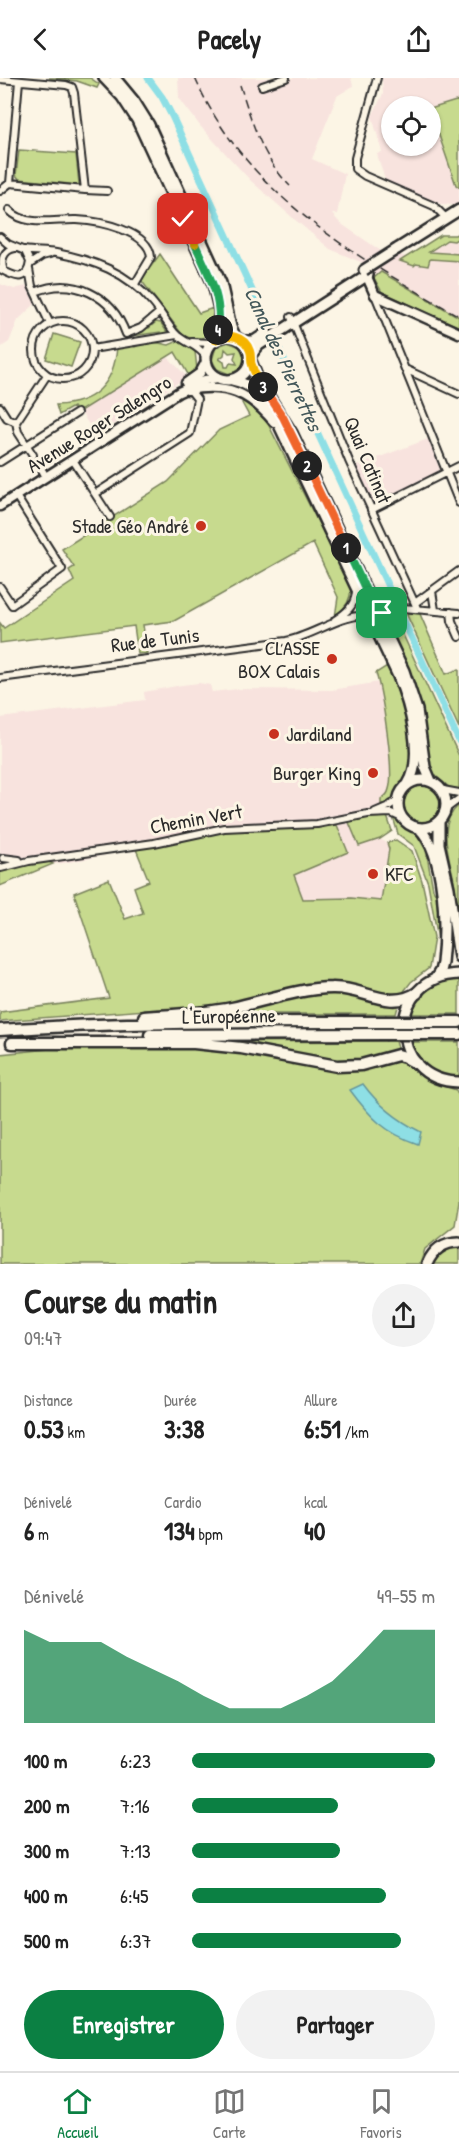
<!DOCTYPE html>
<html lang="fr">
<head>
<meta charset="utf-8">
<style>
  :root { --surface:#fff; --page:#f2f2f2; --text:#222; --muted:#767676; --line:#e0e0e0; --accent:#0b8043 }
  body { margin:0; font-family:"Patrick Hand",sans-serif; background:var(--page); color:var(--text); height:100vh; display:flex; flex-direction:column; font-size:22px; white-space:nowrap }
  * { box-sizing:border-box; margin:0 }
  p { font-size:20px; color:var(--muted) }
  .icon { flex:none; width:33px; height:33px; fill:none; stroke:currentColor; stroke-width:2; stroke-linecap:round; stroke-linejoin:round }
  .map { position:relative; height:1186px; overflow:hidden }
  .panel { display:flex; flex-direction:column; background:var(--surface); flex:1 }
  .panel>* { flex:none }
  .fabs { position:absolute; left:381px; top:18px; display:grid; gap:12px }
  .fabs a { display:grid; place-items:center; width:60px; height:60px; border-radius:50%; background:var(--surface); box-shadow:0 2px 4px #0004; font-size:30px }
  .pin { position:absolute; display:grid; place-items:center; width:51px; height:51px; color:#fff; margin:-26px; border-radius:12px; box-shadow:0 3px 9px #0006 }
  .km { position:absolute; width:30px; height:30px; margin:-15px; border-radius:50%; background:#222; color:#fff; font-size:16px; line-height:30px; text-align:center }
  .round { display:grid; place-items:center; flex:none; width:63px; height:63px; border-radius:32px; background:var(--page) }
  .head { display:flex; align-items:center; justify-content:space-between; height:102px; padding:0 24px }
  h1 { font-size:33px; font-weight:700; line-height:45px }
  .figures { display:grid; grid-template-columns:repeat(3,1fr); gap:9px; height:102px; padding:6px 24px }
  .figures div { display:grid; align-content:center }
  .figures b { font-size:26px; font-weight:700 }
  .figures small { font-size:16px; font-weight:400 }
  .figures p { font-size:16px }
  .chart { height:168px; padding:12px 24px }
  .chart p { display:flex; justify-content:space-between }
  .chart svg { width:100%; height:108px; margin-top:6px; fill:var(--accent); opacity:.7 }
  .cta { display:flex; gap:12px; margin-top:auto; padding:12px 24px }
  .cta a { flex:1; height:69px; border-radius:36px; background:var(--accent); color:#fff; font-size:24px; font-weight:700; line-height:69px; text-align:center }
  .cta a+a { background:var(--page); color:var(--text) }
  ul { padding:0 24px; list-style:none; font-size:20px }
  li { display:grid; grid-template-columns:96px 72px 1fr; align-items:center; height:45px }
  li i { height:15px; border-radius:8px; background:var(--accent) }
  header { display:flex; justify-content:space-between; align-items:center; height:78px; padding:0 24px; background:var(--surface); font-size:27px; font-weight:700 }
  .menu { display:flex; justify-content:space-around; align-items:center; height:84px; border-top:2px solid var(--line); background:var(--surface); font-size:16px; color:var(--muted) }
  .menu a { display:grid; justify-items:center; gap:3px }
  .menu .on { color:var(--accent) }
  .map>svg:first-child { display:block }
  .built { fill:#f8e3de; fill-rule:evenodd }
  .green { fill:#c7da8e; stroke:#79825c; stroke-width:1.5; fill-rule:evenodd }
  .water { fill:#8edfe5; stroke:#66979b; stroke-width:1.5 }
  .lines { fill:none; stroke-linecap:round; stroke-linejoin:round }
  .canal { stroke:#8edfe5; stroke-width:7 }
  .street-tunnel { stroke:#d2cdc0; stroke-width:6; stroke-dasharray:6 3; stroke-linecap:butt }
  .street-casing { stroke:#2b2b2b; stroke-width:10 }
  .secondary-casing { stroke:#2b2b2b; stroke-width:13 }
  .primary-casing { stroke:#2b2b2b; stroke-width:14 }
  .highway-casing { stroke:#2b2b2b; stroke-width:15 }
  .street { stroke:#fcf5e5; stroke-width:6 }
  .secondary { stroke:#fcf5e5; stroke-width:8 }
  .primary { stroke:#fcf5e5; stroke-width:9 }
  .highway { stroke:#fcf5e5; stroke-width:10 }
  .rail { stroke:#2b2b2b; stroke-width:1.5; stroke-dasharray:9 4.5; stroke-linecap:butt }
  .primary-bridge-casing { stroke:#2b2b2b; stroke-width:14; stroke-linecap:butt }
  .highway-bridge-casing { stroke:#2b2b2b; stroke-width:15; stroke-linecap:butt }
  .primary-bridge { stroke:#fcf5e5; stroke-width:9 }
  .highway-bridge { stroke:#fcf5e5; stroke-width:10 }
  .split-1-casing { stroke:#fff; stroke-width:12 }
  .split-2-casing { stroke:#fff; stroke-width:12 }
  .split-3-casing { stroke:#fff; stroke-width:12 }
  .split-4-casing { stroke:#fff; stroke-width:12 }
  .split-5-casing { stroke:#fff; stroke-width:12 }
  .split-6-casing { stroke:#fff; stroke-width:12 }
  .split-1 { stroke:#22a559; stroke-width:8 }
  .split-2 { stroke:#f0652b; stroke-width:8 }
  .split-3 { stroke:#f0652b; stroke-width:8 }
  .split-4 { stroke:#f5b400; stroke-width:8 }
  .split-5 { stroke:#22a559; stroke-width:8 }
  .split-6 { stroke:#f5b400; stroke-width:8 }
  .poi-dot { fill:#c8321e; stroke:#fcf5e5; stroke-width:2 }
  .labels { text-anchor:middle; stroke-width:6; stroke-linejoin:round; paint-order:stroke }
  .street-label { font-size:20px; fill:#2b2b2b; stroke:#fcf5e5 }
  .poi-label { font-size:20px; fill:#2b2b2b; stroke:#fcf5e5; text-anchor:end }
  .water-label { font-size:21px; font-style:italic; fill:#44585a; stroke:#fcf5e5 }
</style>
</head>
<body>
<header><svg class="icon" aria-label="back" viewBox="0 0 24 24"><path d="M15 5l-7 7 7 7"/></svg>Pacely<svg class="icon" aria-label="share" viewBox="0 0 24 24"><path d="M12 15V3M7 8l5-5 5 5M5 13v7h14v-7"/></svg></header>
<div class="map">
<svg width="459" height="1186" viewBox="0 0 459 1186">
  <rect width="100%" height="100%" fill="#fcf5e5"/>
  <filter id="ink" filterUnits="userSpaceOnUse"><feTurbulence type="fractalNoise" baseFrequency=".0167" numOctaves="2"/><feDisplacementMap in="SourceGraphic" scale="12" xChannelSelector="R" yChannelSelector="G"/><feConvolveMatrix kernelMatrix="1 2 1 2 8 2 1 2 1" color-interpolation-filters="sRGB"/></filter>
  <g filter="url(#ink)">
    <path class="built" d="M178,0h173l2,8 -16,10 -25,63 33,15 -8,40h-5l8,9 41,28 27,6 39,-17 12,2v85l-77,-35 -19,-29 -33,-14 -37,-31 -42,-37 -50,-54 -22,-29z
      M382,0h77v124l-5,3 -13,-1 -56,-24 -8,-26 5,-2 -10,-36 11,-22zM392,28h38v40h-38z
      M0,206l14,5 13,-3 8,18 -17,16 -9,22 -9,6z
      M167,278l20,21 -91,58 -16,-24z
      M428,361l12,30 -2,3 -65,31 -17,-37z
      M379,604l13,86 -2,20 -4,8 -5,3v17l-32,4 10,26 21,-7 7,4 2,6 -8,52 -30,-3 -48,1 -10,-24 55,-23 -11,-27 -22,3 -74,1 -177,34 -11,1 -4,-2 -49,10v-154l145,-18 -1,-8 38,-7 17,-2 11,2 2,7 26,-3 94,1z"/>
    <path class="green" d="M49,0h41l9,6 -2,4 -20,-7z
      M459,22v87l-3,-2 -26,-76z
      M19,72l57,4 3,30 -5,2 -4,-2 -51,-5 -3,-4z
      M459,155v5l-5,3 -7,-1 -18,12 30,2v7l-29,-2 -2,7 -12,-2 -2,2 -14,-5 41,-26h14z
      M160,176l39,59 14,-5 -1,20 -11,12 -15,-3 -5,-4 -40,-53z
      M381,194l78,45v10l-77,-35 -8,-14z
      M156,244l5,1 8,12 -9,2v-5l-28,4 -2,5 -1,-6 10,-2 8,-7 2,2z
      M54,256l26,8 -9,25 -25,-8z
      M148,263l21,4 9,-4 17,10 2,19 -8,6 -14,-24 -95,59h-4l-3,-4 -14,8 -3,-10c38,-1 58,-20 61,-58l13,-2 5,2z
      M228,264l12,5 5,12 -5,10 -11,5 -12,-5 -5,-9 4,-13zM225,271l4,4 7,-1 -2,6 3,6 -7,-1 -2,4h-3l-1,-5 -5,-3 5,-4z
      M247,321l17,17 86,169c3,14 -5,22 -15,32l3,-20 -25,-54 -139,78 -31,4 4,28 -9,1 -4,-28 -134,17v-20l4,5 70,-47 -5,-11 5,-3 -12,-18 106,-67 51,-52 30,-14 -7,-13z
      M392,533l67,145v33l-10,-2 -18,-15 -8,-60 -11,-36 -28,-57 4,-6z
      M406,535l14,1 26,60 13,-5v59z
      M387,588c13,28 33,84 19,114 -3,8 -11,15 -16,23l-9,1v-5c4,-2 7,-5 8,-10 6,-18 -7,-96 -13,-116z
      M404 726a18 18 0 1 1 36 0a18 18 0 1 1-36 0Z
      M459,727v116c-2,-12 -2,-23 -4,-34 -3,-26 -21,-61 4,-82z
      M381,738h6l5,15 -12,8 -21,7 -11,-26z
      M393,739l12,10 11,6 10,17 7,39 4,8 5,28 -4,14 -10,-56 -14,-37 -16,-12z
      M337,747l11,27 -54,23 9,24 48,-1 30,3 8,-52 -2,-6 9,-3 16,11 10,30 12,56 -5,31 -18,14 -10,13 -5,19h-168l-2,-10 -226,17v-9l109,-14 -35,-105 35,-14 16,40 18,-6 -9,-26 15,-6 -13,-32c34,-6 69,-17 104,-20 33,-2 65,0 97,-4z
      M49,784l4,2 -53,22v-14l9,-5z
      M459,900v36h-51c17,-27 19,-30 51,-36z
      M396,963l3,11 -35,10 -23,1 -126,-21z
      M409,964h50v36c-29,-5 -37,-10 -50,-36z
      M168,967l71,6 93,18 63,-11 47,27 14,5 3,6v105l-4,24 -30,24 -5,15h-420v-210l50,-5z
      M459,1168v18h-28c6,-12 15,-16 28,-18z"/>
    <path class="water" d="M363,1006c16,22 34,36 58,48l-3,12c-33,-11 -48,-27 -68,-54z"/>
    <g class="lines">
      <path class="canal" d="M148,0l14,19 10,19 287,625"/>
      <path class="street-tunnel" d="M33,377l8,13"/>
      <g class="street-casing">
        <path id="street" d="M377,0l-22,80v11l10,7 69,30 12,12
          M0,1l66,6 6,2 2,6 11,97 -75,-7 -10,8
          M262,8l24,-8
          M10,105l9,-102
          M85,112l22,1
          M9,132c17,18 47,9 68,10 22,1 72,11 74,37l-16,27
          M0,159l8,7 17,7 5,11c-3,22 -17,14 -30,7
          M24,172c11,2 21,1 32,3 37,7 71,19 96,49 8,9 14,20 22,30 9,11 24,12 32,25
          M30,186l12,-8 8,-2
          M29,191l3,17 18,38
          M4,193c-4,-10 -1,-21 11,-23
          M35,214c38,-16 77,3 91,42l15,-6 19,-16
          M375,217l84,208
          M291,239l58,144 68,147
          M34 272a29 29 0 1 1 58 0a29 29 0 1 1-58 0Z
          M192,264l19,1
          M92,271l85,-14
          M405,291l54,25
          M0,329l7,11 9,4
          M33,377l-15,-23 -2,-10 31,-47
          M73,382l37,57
          M0,384l77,-49
          M41,390l5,9
          M95,416l95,-61 7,-34 -7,-9
          M371,432l88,-44
          M0,509l12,18 50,-36 -46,-73
          M432,513l3,19
          M372,521l20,8 67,6
          M415,525l44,-32
          M451,534l1,9 7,16
          M335,542c11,-7 20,-14 21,-28
          M0,600l286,-37c25,-4 61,-31 84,-24
          M443,712l16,3
          M447,730l12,-9
          M375,734l14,-6 10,-7
          M3,780l16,2
          M1,790l28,-7 125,-18 70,-15 93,-4 51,-10 23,-1 11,5"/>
      </g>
      <g class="secondary-casing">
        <path id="secondary" d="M364,192l11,25 84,38
          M186,305l14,-10 6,-11
          M188,312c39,-7 61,2 86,32
          M0,428l179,-114 26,-12 13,-2"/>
      </g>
      <g class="primary-casing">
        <path id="primary" d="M104,0l18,19 15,23 76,164 7,29 -5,27
          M115,0l19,23 15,24 72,158 10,44 4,9
          M397,171l62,-39
          M206 280a22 22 0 1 1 44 0a22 22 0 1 1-44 0Z
          M244,263h10l12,-8
          M251,277l8,-10 109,-70
          M251,283l7,18 34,54 112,238 13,39 8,57 6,14
          M232,302c23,4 35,24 46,43l120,253c11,27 27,81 10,108
          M398 726a24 24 0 1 1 48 0a24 24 0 1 1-48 0Z
          M439,744v22l10,44 10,69
          M419,750c27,27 27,99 23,135l-2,8 -5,8
          M459,896c-74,2 -73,107 0,108
          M427,1186c6,-14 17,-22 32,-22"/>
      </g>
      <g class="highway-casing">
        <path id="highway" d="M144,939c30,-2 59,-3 88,-9 32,-7 68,-20 100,-20 31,-1 56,23 85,5
          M422,944h37
          M0,952c128,-9 256,-8 385,-8
          M422,956h37
          M150,957l235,-1
          M12,965h182l47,5 96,18 24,-1 37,-10 7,2 11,6"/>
      </g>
      <use href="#street" class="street"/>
      <use href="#secondary" class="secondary"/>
      <use href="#primary" class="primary"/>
      <use href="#highway" class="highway"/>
      <path class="rail" d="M195,0c51,117 159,177 264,238
        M240,7c12,37 22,73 50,101"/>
      <g class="primary-bridge-casing">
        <path id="primary-bridge" d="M364,192l33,-21"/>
      </g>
      <g class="highway-bridge-casing">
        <path id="highway-bridge" d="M385,944h37
          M385,956h37"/>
      </g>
      <use href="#primary-bridge" class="primary-bridge"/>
      <use href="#highway-bridge" class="highway-bridge"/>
    </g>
  </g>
  <g class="lines" filter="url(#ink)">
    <g class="split-1-casing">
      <path id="split-1" d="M346,470l35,74 1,-9"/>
    </g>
    <g class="split-2-casing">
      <path id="split-2" d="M307,388l39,82"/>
    </g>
    <g class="split-3-casing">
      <path id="split-3" d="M263,309l20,30 24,49"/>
    </g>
    <g class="split-4-casing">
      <path id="split-4" d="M218,252l-3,10c13,-8 30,-4 35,11 2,5 0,10 2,14 2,8 6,15 11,22"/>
    </g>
    <g class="split-5-casing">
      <path id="split-5" d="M195,166c13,29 28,54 23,86"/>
    </g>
    <g class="split-6-casing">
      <path id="split-6" d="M183,141l12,25"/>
    </g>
    <use href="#split-1" class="split-1"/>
    <use href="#split-2" class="split-2"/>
    <use href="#split-3" class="split-3"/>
    <use href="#split-4" class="split-4"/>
    <use href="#split-5" class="split-5"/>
    <use href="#split-6" class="split-6"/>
  </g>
  <g class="poi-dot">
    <circle cx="201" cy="448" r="6"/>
    <circle cx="332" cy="581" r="6"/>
    <circle cx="274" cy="656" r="6"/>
    <circle cx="373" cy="695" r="6"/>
    <circle cx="373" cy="796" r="6"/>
  </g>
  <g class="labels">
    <g class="street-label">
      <text transform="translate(99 346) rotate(-32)" y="7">Avenue Roger Salengro</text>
      <text transform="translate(368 382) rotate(67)" y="7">Quai Catinat</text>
      <text transform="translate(155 562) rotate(-7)" y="7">Rue de Tunis</text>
      <text transform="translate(196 741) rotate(-10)" y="7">Chemin Vert</text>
      <text transform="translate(229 938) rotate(-1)" y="7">L'Européenne</text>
    </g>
    <g class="poi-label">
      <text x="189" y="455">Stade Géo André</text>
      <text x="320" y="577">CLASSE<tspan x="320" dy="23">BOX Calais</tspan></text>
      <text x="286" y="663" text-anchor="start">Jardiland</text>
      <text x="361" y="702">Burger King</text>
      <text x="385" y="803" text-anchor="start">KFC</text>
    </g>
    <g class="water-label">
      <text transform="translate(283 281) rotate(65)" y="7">Canal des Pierrettes</text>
    </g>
  </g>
</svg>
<div class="fabs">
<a><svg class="icon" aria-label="locate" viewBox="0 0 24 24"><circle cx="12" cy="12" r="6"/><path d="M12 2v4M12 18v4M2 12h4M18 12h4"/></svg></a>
</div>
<div class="pin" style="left:382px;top:535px;background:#1e9e55"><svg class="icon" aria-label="arrive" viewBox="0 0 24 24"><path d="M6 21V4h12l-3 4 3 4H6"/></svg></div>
<div class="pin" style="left:183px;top:141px;background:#d93025"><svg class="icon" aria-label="check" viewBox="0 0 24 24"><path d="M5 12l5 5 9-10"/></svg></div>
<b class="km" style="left:346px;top:470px">1</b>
<b class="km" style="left:307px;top:388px">2</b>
<b class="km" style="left:263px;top:309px">3</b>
<b class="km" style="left:218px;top:252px">4</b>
</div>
<section class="panel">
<div class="head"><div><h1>Course du matin</h1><p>09:47</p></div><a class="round"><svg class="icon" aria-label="share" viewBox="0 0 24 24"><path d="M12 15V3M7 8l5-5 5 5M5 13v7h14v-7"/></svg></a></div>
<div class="figures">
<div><p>Distance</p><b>0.53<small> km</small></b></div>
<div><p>Durée</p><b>3:38</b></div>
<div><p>Allure</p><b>6:51<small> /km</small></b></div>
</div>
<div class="figures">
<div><p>Dénivelé</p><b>6<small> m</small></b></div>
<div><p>Cardio</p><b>134<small> bpm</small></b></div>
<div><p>kcal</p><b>40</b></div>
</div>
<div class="chart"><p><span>Dénivelé</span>49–55 m</p>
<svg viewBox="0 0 160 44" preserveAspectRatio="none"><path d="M0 44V6L10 11L20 11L30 11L40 17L50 22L60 27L70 33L80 38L90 38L100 38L110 33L120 27L130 17L140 6L150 6L160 6V44z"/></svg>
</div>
<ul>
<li><b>100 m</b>6:23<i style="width:100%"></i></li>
<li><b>200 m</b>7:16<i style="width:60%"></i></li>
<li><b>300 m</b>7:13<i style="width:61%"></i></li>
<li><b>400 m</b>6:45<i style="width:80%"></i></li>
<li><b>500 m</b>6:37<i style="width:86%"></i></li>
</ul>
<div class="cta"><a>Enregistrer</a><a>Partager</a></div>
</section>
<nav class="menu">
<a class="on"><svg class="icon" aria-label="home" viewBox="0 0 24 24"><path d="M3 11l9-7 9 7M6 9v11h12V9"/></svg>Accueil</a>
<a><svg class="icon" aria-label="map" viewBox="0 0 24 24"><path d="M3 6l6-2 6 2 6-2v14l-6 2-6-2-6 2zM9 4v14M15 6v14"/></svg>Carte</a>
<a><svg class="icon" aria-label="saved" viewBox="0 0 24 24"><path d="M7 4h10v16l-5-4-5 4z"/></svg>Favoris</a>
</nav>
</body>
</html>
